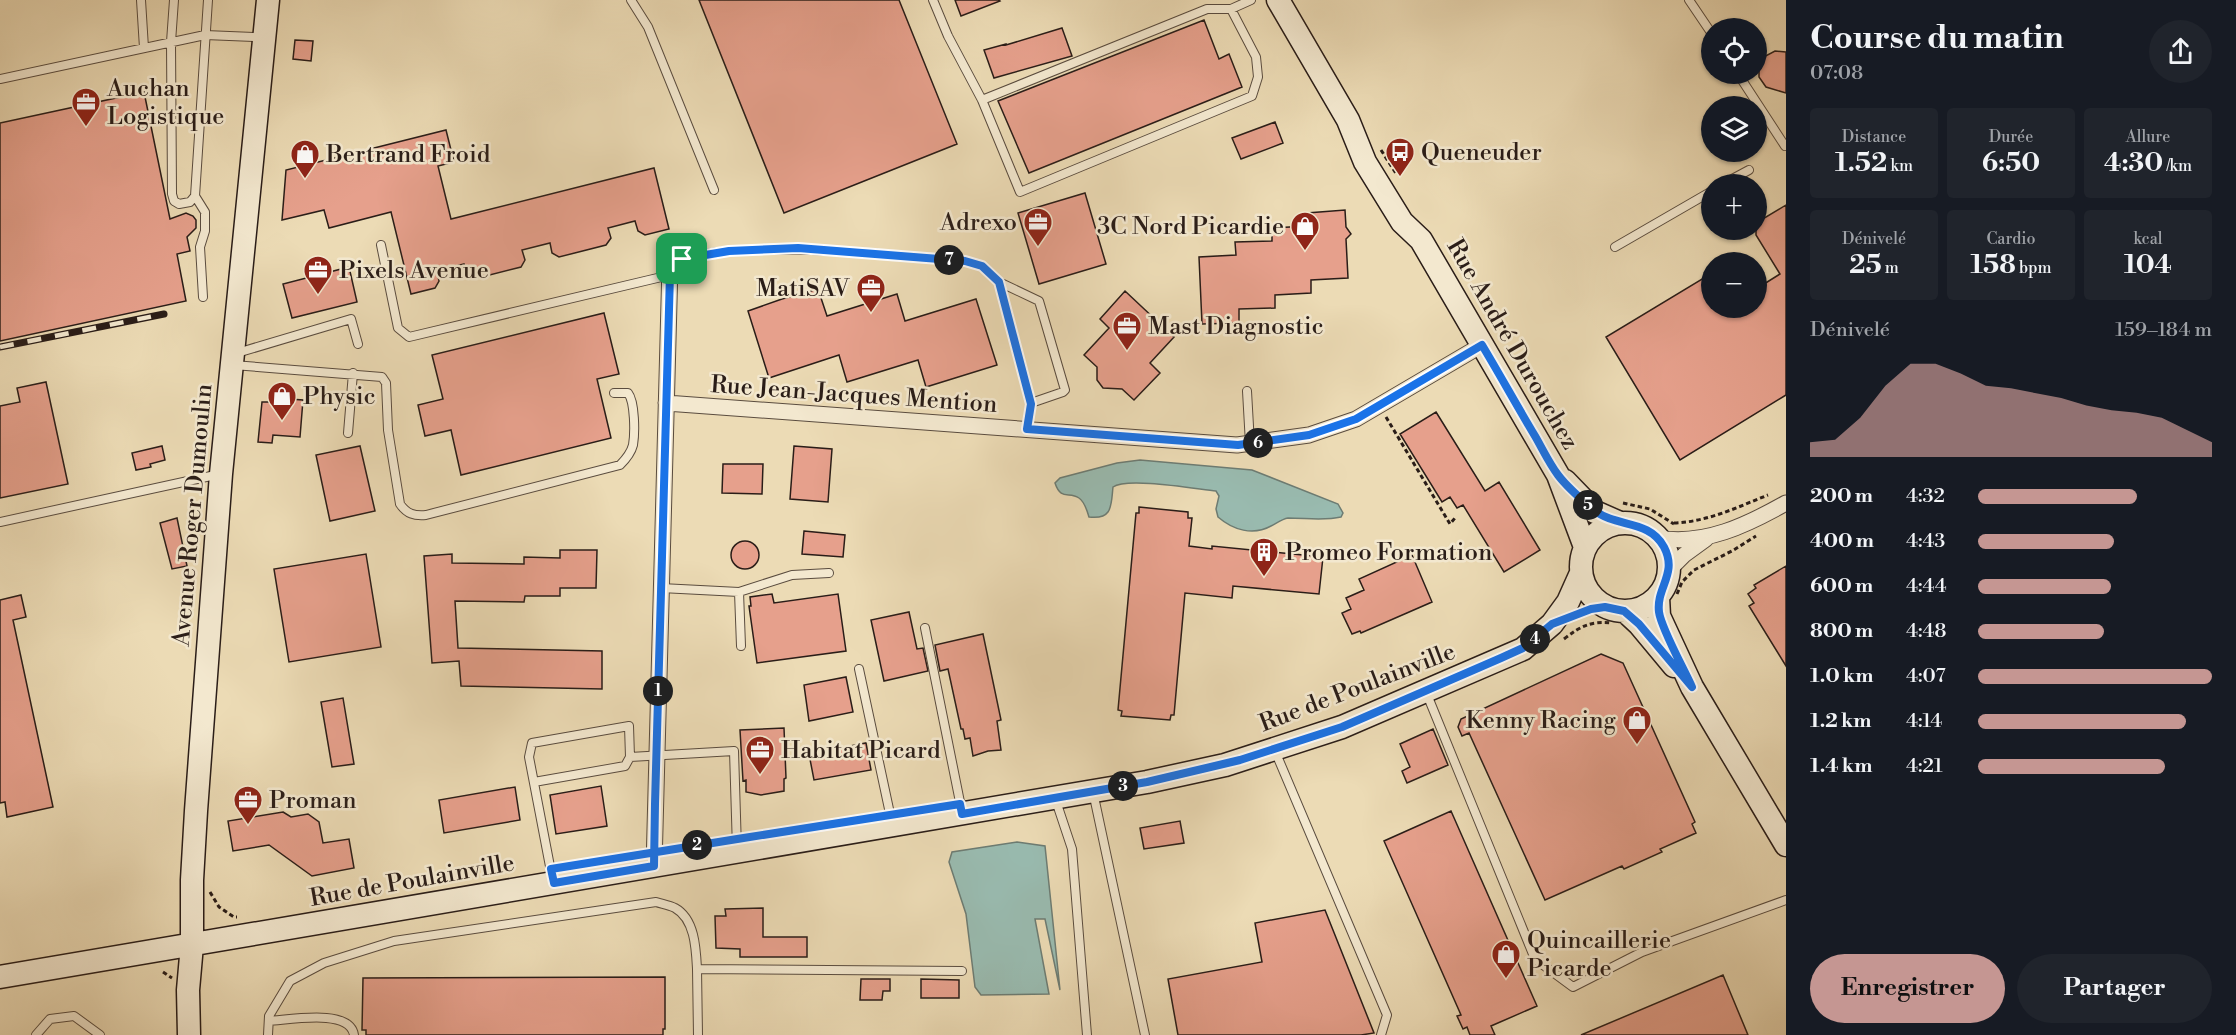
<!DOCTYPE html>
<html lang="fr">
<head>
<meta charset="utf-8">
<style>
  :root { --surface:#171b24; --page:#20242c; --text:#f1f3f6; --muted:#9ea1a6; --accent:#c59692 }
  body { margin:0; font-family:"Libre Bodoni",serif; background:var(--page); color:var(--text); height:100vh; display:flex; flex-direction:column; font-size:22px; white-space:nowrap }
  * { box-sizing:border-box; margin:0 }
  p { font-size:20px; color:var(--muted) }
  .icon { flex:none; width:33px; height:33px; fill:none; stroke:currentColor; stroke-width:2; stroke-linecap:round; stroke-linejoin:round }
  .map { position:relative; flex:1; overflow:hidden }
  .side { display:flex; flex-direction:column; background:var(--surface); width:450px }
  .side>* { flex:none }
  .fabs { position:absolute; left:1701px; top:18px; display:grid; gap:12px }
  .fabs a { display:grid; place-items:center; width:66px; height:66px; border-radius:50%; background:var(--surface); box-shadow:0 2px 4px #0004; font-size:30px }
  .pin { position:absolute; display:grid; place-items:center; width:51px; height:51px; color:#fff; margin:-26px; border-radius:12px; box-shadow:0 3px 9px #0006 }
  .km { position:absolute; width:30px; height:30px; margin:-15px; border-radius:50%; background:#222; color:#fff; font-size:16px; line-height:30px; text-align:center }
  .round { display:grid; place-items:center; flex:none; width:63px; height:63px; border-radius:32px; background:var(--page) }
  .summary { display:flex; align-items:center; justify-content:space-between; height:102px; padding:0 24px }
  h1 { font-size:33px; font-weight:700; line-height:45px }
  .metrics { display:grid; grid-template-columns:repeat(3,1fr); gap:9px; height:102px; padding:6px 24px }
  .metrics div { display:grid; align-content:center; border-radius:6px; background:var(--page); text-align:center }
  .metrics b { font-size:26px; font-weight:700 }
  .metrics small { font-size:16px; font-weight:400 }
  .metrics p { font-size:16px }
  .chart { height:168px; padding:12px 24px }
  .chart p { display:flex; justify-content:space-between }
  .chart svg { width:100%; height:108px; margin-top:6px; fill:var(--accent); opacity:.7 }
  .button { display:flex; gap:12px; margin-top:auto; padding:12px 24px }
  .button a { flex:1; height:69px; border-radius:36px; background:var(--accent); color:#111; font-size:24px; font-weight:700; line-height:69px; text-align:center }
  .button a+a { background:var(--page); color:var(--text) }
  ul { padding:0 24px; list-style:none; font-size:20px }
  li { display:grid; grid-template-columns:96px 72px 1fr; align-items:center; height:45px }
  li i { height:15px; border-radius:8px; background:var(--accent) }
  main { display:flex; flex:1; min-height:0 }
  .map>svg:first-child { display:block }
  .water { fill:#99bbb0; stroke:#6d7c73; stroke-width:1.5 }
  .building { fill:#e6a08c; stroke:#2a1d18; stroke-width:1.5 }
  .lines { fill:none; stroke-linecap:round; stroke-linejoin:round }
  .lane-casing { stroke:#5a4c3f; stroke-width:10 }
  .street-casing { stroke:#5a4c3f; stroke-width:17 }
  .secondary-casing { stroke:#2a1d18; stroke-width:25 }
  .path { stroke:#2a1d18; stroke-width:3; stroke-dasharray:4.5 3; stroke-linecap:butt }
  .lane { stroke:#f3e8cf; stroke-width:8 }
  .street { stroke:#f3e8cf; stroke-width:15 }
  .secondary { stroke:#f3e8cf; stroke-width:22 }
  .rail-casing { stroke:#2a1d18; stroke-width:7 }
  .rail { stroke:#f3e8cf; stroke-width:4.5; stroke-dasharray:14; stroke-linecap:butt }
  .route-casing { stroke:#fff; stroke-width:12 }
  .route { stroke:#1a73e8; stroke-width:8 }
  .labels { text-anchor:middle; stroke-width:5; stroke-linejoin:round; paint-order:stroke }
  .poi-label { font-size:24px; fill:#2a1d18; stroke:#f3e8cf; text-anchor:start }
  .street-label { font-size:24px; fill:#2a1d18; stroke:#f3e8cf }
</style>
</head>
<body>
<main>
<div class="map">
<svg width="1786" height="1035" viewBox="0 0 1786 1035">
  <rect width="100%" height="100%" fill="#ecdbb5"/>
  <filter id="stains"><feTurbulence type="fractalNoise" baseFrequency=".00333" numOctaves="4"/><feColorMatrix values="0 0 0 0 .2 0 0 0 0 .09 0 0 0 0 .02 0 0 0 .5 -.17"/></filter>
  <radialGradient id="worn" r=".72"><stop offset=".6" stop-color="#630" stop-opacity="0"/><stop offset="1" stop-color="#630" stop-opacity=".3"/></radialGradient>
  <path class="water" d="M1140,460l112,10 86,34 5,9 -2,4c-17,4 -35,1 -53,1 -6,1 -11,5 -17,8 -18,10 -38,4 -53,-9l-2,-8 3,-13 -3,-5c-20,-2 -89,-14 -103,-4 -2,18 0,33 -24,30 -2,-6 -4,-15 -10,-19 -10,-7 -18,3 -24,-15l5,-5 57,-15z
    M1017,842l28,4 15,144 -15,-71h-10l14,75 -68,1 -6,-8 -9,-73 -17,-52 3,-10z"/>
  <path class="building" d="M699,0h200l58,144 -173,69z
    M955,0h44l1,1 -39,15z
    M1204,20l15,39 10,-5 13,33 -213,86 -31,-72z
    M1062,28l10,28 -78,22 -10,-28 22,-6v1z
    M295,40l18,1 -2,20 -18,-2z
    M1775,51l11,1v41l-20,-6 -7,-10v-12l-3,-4z
    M144,92l26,127 16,-6 7,3 3,4v8l-9,9 3,14 -13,3 9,47 -186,40v-218z
    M1275,122l8,21 -42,16 -9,-21z
    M446,130l8,32 -16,4 13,53 203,-51 15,61 -24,6 -7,-4 -3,-10 -27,7 3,10 -5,7 -47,12 -7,-4 -2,-10 -28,7 3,10 -4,7 -47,12 -7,-5 -3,-10 -27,7 2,10 -4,7 -24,6 -20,-82 -62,16 -5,-18 -42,10 4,-50z
    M1085,193l21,71 -67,20 -21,-71z
    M1786,205v190l-106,65 -74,-123 106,-64v35h44v-19l24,-15 -24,-39v-12z
    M1345,210l1,17 5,7 -5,5 2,39 -37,2v13l-36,2v13l-36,1v14l-37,1 -3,-67 37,-2 -1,-13 37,-1v-13l36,-2 -1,-13z
    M349,267l8,35 -65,16 -9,-34z
    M818,289l9,27 70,-22 8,27 71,-22 21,66 -71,22 -8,-27 -71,22 -8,-27 -70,23 -21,-67 34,-12z
    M1125,291l49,46 -24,26 10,10 -26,27 -12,-11 -19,-1 -6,-8v-13l-13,-12 25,-27 -9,-9z
    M604,313l15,61 -22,5 14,59 -150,37 -10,-45 -26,6 -7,-31 25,-6 -11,-44z
    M46,382l22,102 -68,14v-92l20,-4 -3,-14z
    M270,393l20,1 -1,5 14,1 -3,37 -27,-2 -1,8 -14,-1 4,-40h7z
    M1436,412l49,79 14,-9 41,68 -36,22 -41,-67 -6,3 -7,-11 -8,5 -42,-68z
    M162,446l3,14 -15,4 1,3 -15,3 -4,-17z
    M360,446l15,65 -45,10 -14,-66z
    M794,446l38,3 -4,53 -38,-3z
    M723,464h40l-1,30 -40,-1z
    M1139,507l49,5v6h4l-3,28 23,3v-3l111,11 -4,37 -86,-8 -1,12 -47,-5 -11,122h-3l-1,5 -49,-4 1,-5 -4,-1 18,-197h3z
    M177,518l10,48 -15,3 -12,-46z
    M804,531l41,4 -2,22 -41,-3z
    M731 555a14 14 0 1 1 28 0a14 14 0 1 1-28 0Z
    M560,550h37l-1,38h-36v8h-35l-1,6 -69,-1 3,47 144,3v38l-141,-3 -2,-25 -27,2 -8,-107 28,-2v9l72,1v-7l36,1z
    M366,554l15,93 -92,15 -15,-93z
    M1412,555l20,47 -71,31 -1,-2 -8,3 -10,-21 9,-4 -5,-11 18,-8 -5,-11z
    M1786,566v100l-37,-60 5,-3 -6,-9 8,-6 -2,-3z
    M772,594l2,9 64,-9 8,57 -89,12 -8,-57h2l-1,-9z
    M21,595l5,22 -13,3 40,187 -46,10 -2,-15 -5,1v-203z
    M909,612l8,37 6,-1 5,23 -44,10 -13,-61z
    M983,634l18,86 -4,1 4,29 -13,1 -15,5 -3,-18 -5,1 -2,-10h-2l-13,-60 -8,2 -5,-26z
    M1601,654l22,9 72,159 -3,2 4,9 -36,16 2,3 -38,17 -2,-3 -77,34 -76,-167 -7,3 -4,-9 3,-8z
    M846,677l7,35 -44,9 -5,-36z
    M343,698l11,66 -22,3 -11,-65z
    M784,728l2,50 -2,1v12l-23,4 -15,-3v-12l-3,1 -3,-51z
    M1433,729l15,36 -41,18 -5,-12 8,-4 -10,-23z
    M866,743l5,27 -57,10 -5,-26z
    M601,786l6,40 -51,8 -6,-39z
    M515,787l5,33 -76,13 -5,-33z
    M1451,811l86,195 -46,20 4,9h-25l-3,-8 -4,2 -6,-13 4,-1 -77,-174z
    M283,812l8,5 17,-3 11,8 4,21 26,-4 5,29 -42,8 -43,-31 -36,6 -5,-30z
    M1180,821l4,22 -40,6 -4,-21z
    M763,908v29h44v20h-67v-8l-24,-1 -1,-32h11l-1,-7z
    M1325,910l49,123 -13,2h-183l-10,-56 94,-17 -7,-39z
    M1723,975l25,60h-167z
    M665,977v52h-2v6h-297v-5h-4l1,-52z
    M861,979h29v12h-7l-1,9h-22z
    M921,979l38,1v18h-38z"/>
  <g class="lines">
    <g class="lane-casing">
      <path id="lane" d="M141,0l3,48
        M174,0l-3,42 1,152 2,7 5,3 11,-2 5,-6 13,-196
        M631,0l17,27 66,163
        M933,0l15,36 34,64
        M1689,0l23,34
        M1231,9l25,48 2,20 -6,19 -232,96 -38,-92 225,-91h24l20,-9
        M1738,74l47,72
        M0,79l205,-44 49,2 8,2
        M1723,184l26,-14
        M195,196l10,16v19l-5,16 3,50
        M381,245l17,83 11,9 261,-62
        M1615,247l97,-56
        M670,265c24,-12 54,-14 80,-15 72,-3 144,6 215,11l17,5 17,16 40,19 26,89 -2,2 -32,11
        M999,282l32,121 -4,26
        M237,353l114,-34 7,25
        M233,365l149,12 4,6 2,47 12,74c7,10 14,12 26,11l194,-50c6,-6 11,-12 13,-20 2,-12 2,-43 -5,-52h-14
        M1247,391l3,53
        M348,433l5,-60
        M0,522l220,-48
        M661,588l78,4 53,-17 37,-2
        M739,592l2,54
        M925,628l37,184
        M859,669l33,154
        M1426,692l109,267 38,28 69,-35 144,-52
        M1275,751l112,264 -6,20
        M630,757l104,-6 3,98
        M534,782l91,-16 5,-9 -1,-31 -97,17 -3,14 24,125
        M1093,792l52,243
        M1056,801l16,48 15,186
        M697,969l1,66
        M269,1021c20,-1 81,-13 85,14
        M36,1035l14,-16 24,-3 26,19
        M268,1035l1,-19 21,-35 34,-18 70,-22 262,-39c6,2 13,3 19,6 20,11 21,41 22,61l265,2"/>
    </g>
    <g class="street-casing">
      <path id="street" d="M666,403l571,42 72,-10 47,-16 126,-74
        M1658,538c46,8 89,-13 128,-35
        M1669,570l15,-15 22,-16
        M654,866l16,-601"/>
    </g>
    <g class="secondary-casing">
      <path id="secondary" d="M1278,0l70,120 17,42 37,60 19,18 137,235 27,72
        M1565,481l30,31 25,11
        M1581 567a44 44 0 1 1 88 0a44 44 0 1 1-88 0Z
        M1658,597l1,19 33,71 94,158
        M1625,611l14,13 35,42
        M0,977l1147,-195 78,-17 117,-38 181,-78 29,-25 16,-22 13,-29
        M189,1035l-1,-45 4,-45v-65l4,-69 25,-337 47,-474"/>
    </g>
    <path class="path" d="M1381,150l16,25
      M1386,417l64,107 5,-6
      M1623,503l27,6 24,15
      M1674,523c33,-1 64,-16 94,-28
      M1677,594l5,-12 12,-12 38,-19 24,-15
      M1564,639c17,-13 26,-18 48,-16
      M210,892l9,15 15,10h3
      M163,972l9,6"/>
    <use href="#lane" class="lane"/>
    <use href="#street" class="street"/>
    <use href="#secondary" class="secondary"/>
    <g class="rail-casing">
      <path id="rail" d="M0,347l164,-33"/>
    </g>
    <use href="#rail" class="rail"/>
  </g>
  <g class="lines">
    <g class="route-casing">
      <path id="route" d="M682,259l-12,6v9l-15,530 -1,62 -100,17 -3,-14c136,-22 273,-44 409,-65l2,10 185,-32 93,-22 102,-33 159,-69 22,-10 29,-24 39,-15 14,-2 19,4 15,13 53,63c-8,-18 -31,-59 -33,-75 -3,-25 19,-38 5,-65 -15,-28 -48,-19 -70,-37 -12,-10 -27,-23 -36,-35 -9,-12 -16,-27 -23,-39 -18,-30 -35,-61 -53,-91l-126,74 -47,16 -71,10 -211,-16 4,-25 -32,-122 -17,-16 -17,-5 -167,-13 -69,3 -47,8"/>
    </g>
    <use href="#route" class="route"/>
  </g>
  <defs>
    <g id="office-pin" transform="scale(1.5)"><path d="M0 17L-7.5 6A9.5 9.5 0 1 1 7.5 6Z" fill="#8f2418" stroke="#f3e8cf"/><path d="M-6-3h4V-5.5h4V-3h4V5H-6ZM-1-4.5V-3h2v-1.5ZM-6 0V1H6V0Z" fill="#fff"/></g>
    <g id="bus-pin" transform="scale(1.5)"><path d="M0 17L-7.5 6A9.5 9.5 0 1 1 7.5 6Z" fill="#8f2418" stroke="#f3e8cf"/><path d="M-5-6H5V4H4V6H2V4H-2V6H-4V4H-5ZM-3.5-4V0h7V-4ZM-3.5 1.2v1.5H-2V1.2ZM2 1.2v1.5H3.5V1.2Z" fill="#fff"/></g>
    <g id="shop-pin" transform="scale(1.5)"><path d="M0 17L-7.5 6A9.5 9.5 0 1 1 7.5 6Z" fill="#8f2418" stroke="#f3e8cf"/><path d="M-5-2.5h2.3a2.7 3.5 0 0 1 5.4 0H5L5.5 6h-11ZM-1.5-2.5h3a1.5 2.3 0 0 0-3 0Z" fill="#fff"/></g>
    <g id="building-pin" transform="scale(1.5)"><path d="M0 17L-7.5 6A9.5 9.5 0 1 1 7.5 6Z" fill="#8f2418" stroke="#f3e8cf"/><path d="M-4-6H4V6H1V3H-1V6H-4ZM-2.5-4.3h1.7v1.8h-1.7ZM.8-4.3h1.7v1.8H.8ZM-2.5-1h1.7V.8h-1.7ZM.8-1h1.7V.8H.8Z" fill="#fff"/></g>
  </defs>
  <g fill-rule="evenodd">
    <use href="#office-pin" x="86" y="102"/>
    <use href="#bus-pin" x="1400" y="152"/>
    <use href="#shop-pin" x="305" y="154"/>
    <use href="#office-pin" x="1038" y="222"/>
    <use href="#shop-pin" x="1305" y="226"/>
    <use href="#office-pin" x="318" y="270"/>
    <use href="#office-pin" x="871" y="288"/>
    <use href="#office-pin" x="1127" y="326"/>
    <use href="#shop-pin" x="282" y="396"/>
    <use href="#building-pin" x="1264" y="552"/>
    <use href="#shop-pin" x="1637" y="720"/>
    <use href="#office-pin" x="760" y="750"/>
    <use href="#office-pin" x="248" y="800"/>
    <use href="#shop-pin" x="1506" y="954"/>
  </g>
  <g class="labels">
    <g class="poi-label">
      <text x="107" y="96">Auchan<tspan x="107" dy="28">Logistique</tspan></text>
      <text x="1421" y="160">Queneuder</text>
      <text x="326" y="162">Bertrand Froid</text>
      <text x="1017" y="230" text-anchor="end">Adrexo</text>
      <text x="1284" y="234" text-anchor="end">3C Nord Picardie</text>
      <text x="339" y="278">Pixels Avenue</text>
      <text x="850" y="296" text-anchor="end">MatiSAV</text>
      <text x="1148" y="334">Mast Diagnostic</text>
      <text x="303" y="404">Physic</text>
      <text x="1285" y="560">Promeo Formation</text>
      <text x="1616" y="728" text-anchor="end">Kenny Racing</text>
      <text x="781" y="758">Habitat Picard</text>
      <text x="269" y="808">Proman</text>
      <text x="1527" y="948">Quincaillerie<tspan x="1527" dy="28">Picarde</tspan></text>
    </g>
    <g class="street-label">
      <text transform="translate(1513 344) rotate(60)" y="8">Rue André Durouchez</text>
      <text transform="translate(854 394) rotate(4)" y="8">Rue Jean-Jacques Mention</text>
      <text transform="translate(192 515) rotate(-85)" y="8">Avenue Roger Dumoulin</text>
      <text transform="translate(1357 687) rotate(-21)" y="8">Rue de Poulainville</text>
      <text transform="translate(412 880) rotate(-10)" y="8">Rue de Poulainville</text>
    </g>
  </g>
  <rect width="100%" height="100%" filter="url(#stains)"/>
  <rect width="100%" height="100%" fill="url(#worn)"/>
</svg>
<div class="fabs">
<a><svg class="icon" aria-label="locate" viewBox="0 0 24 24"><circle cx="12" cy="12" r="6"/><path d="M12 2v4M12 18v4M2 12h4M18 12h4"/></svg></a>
<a><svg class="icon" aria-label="layers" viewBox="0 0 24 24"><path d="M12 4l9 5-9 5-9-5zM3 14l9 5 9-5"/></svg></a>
<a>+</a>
<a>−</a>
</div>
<div class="pin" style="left:682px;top:259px;background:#1e9e55"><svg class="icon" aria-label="arrive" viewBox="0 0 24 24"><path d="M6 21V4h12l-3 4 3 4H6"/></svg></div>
<b class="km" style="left:658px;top:691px">1</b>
<b class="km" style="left:697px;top:845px">2</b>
<b class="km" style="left:1123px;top:786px">3</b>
<b class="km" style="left:1535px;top:639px">4</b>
<b class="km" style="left:1588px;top:505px">5</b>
<b class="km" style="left:1258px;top:443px">6</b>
<b class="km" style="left:949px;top:260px">7</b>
</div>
<section class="side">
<div class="summary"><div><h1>Course du matin</h1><p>07:08</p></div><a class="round"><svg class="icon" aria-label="share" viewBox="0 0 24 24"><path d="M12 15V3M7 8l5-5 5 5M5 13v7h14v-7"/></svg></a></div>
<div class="metrics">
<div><p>Distance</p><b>1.52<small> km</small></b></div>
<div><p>Durée</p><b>6:50</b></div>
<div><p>Allure</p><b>4:30<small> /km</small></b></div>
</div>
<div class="metrics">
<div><p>Dénivelé</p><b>25<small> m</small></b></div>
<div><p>Cardio</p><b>158<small> bpm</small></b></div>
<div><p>kcal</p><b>104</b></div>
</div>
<div class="chart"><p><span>Dénivelé</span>159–184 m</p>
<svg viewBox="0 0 160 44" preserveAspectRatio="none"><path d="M0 44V38L10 37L20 28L30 15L40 6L50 6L60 10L70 15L80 16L90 18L100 20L110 23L120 25L130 26L140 28L150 33L160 38V44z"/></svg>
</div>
<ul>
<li><b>200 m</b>4:32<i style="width:68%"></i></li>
<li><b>400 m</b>4:43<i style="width:58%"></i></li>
<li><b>600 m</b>4:44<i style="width:57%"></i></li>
<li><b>800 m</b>4:48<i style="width:54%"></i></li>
<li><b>1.0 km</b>4:07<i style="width:100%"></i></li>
<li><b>1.2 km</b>4:14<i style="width:89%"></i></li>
<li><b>1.4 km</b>4:21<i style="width:80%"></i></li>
</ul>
<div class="button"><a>Enregistrer</a><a>Partager</a></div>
</section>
</main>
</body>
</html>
